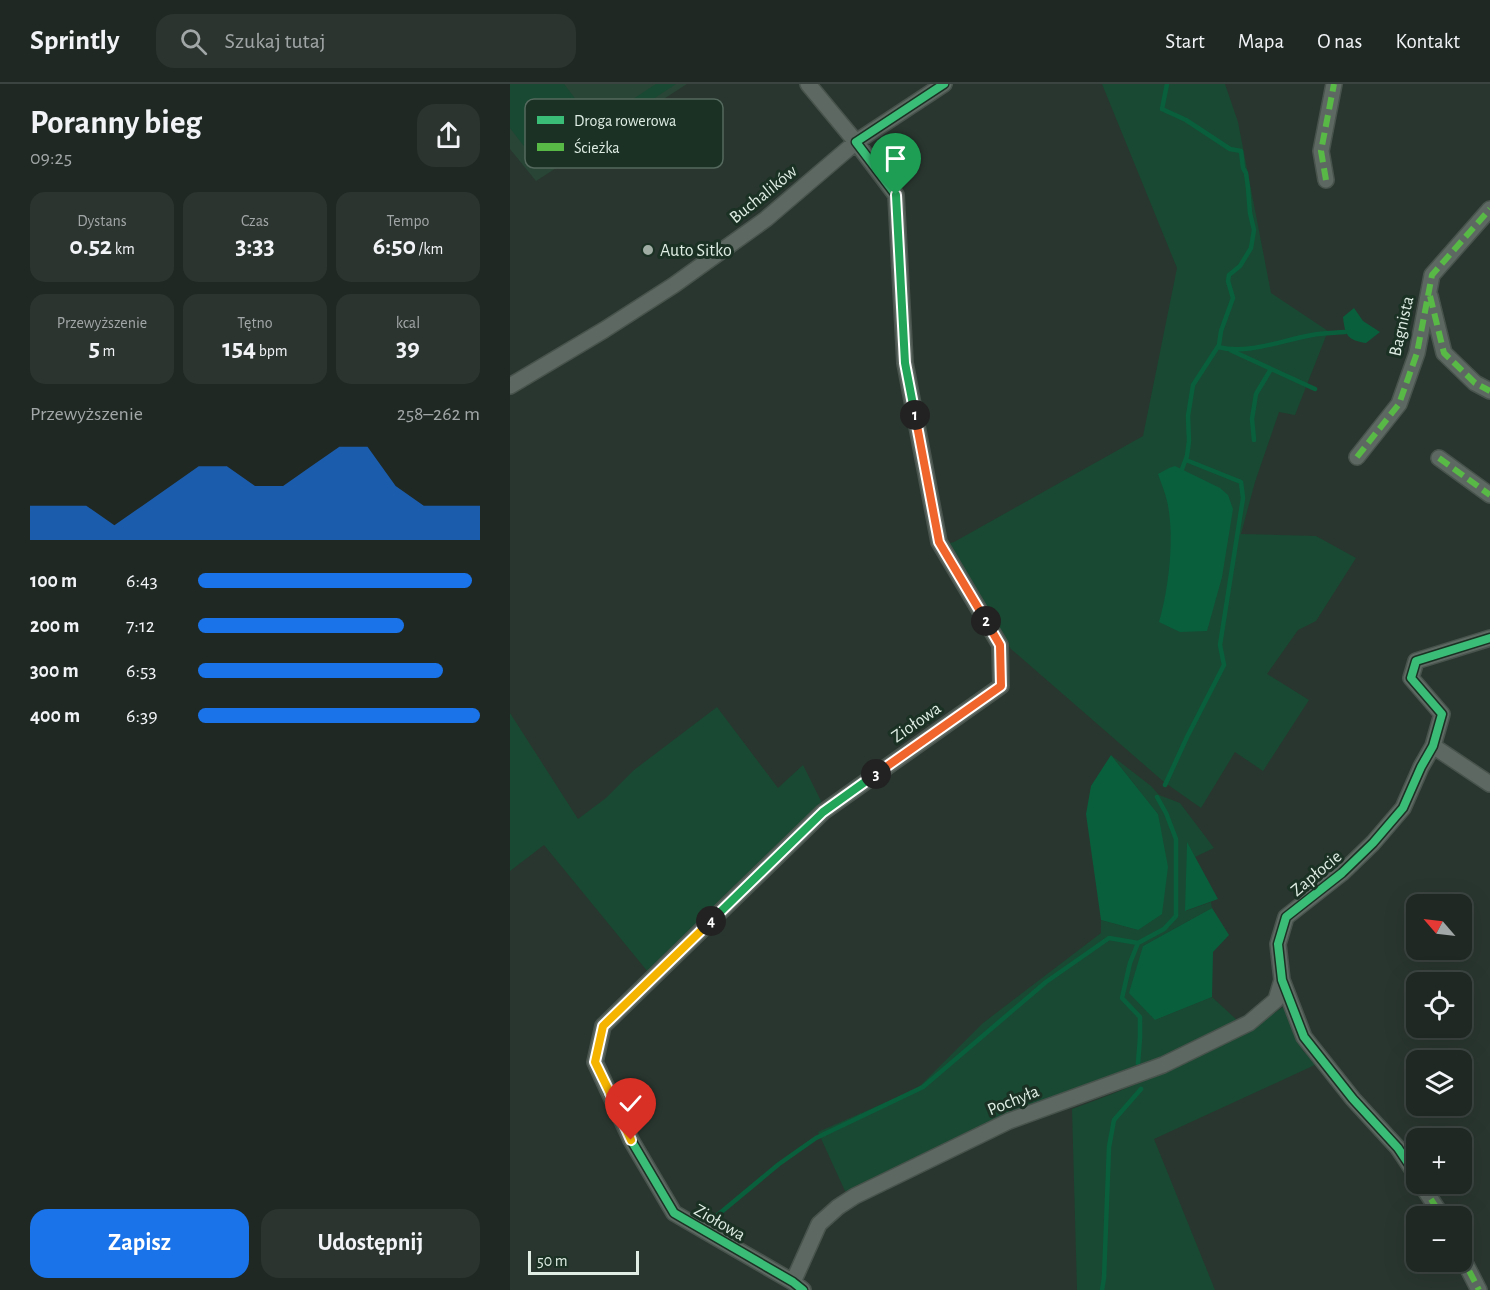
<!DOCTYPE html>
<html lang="pl">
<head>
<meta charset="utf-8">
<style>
  :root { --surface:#1f2823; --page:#2c3430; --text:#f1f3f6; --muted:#a1a6a6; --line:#3c4441; --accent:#1a73e8 }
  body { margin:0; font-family:"Alegreya Sans",sans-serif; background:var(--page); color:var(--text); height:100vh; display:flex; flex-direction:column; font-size:22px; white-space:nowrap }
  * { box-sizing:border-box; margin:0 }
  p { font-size:20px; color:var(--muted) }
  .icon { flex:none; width:33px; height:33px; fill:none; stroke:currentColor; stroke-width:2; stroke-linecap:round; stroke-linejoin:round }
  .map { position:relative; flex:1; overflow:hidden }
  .drawer { display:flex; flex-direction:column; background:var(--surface); width:510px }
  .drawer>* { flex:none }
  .needle { width:39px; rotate:298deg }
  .fabs { position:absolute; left:896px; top:810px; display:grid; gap:12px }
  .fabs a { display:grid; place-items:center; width:66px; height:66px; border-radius:12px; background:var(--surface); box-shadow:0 6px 24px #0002,0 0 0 2px var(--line); font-size:30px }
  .scale { position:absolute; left:18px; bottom:15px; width:111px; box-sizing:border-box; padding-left:6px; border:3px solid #dfede4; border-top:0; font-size:16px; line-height:21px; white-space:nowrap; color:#dfede4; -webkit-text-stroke:4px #1a3124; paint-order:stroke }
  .pin { position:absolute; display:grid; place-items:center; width:51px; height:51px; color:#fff; margin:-62px -26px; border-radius:50% 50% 50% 0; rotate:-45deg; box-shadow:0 0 6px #0007 }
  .pin .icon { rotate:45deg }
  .km { position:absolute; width:30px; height:30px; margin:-15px; border-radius:50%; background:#222; color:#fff; font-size:16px; line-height:30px; text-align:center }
  .round { display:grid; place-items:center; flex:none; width:63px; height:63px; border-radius:18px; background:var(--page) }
  .headline { display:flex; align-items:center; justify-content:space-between; height:102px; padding:0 30px }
  h1 { font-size:33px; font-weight:700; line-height:45px }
  .metrics { display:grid; grid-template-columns:repeat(3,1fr); gap:9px; height:102px; padding:6px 30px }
  .metrics div { display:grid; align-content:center; border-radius:15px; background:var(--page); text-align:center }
  .metrics b { font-size:26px; font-weight:700 }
  .metrics small { font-size:16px; font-weight:400 }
  .metrics p { font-size:16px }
  .chart { height:168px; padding:12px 30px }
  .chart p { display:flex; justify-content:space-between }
  .chart svg { width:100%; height:108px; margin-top:6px; fill:var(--accent); opacity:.7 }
  .action { display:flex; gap:12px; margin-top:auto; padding:12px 30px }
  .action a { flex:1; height:69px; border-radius:18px; background:var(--accent); color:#fff; font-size:24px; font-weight:700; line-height:69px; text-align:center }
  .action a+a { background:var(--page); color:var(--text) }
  ul { padding:0 30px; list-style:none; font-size:20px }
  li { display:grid; grid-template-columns:96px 72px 1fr; align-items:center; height:45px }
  li i { height:15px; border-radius:8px; background:var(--accent) }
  header { display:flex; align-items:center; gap:36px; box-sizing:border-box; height:84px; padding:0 30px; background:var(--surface); border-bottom:2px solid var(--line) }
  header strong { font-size:28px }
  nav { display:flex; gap:33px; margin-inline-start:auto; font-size:21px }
  .search { width:420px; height:54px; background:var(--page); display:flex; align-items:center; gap:15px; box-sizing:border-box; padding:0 21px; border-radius:18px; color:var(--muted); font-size:22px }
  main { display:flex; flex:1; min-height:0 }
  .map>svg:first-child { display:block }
  .built { fill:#284535 }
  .green { fill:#194932 }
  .water { fill:#095f3c }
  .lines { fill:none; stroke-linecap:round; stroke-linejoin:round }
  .stream { stroke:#095f3c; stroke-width:4.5 }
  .minor-casing { stroke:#47534c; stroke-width:18 }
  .minor { stroke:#5e6862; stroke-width:15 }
  .quiet { stroke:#58b947; stroke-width:6; stroke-dasharray:12 6; stroke-linecap:butt }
  .cycleway-casing { stroke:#1a3124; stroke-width:11 }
  .cycleway { stroke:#3abd76; stroke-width:8 }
  .split-1-casing { stroke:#fff; stroke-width:12 }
  .split-2-casing { stroke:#fff; stroke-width:12 }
  .split-3-casing { stroke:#fff; stroke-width:12 }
  .split-4-casing { stroke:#fff; stroke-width:12 }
  .split-5-casing { stroke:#fff; stroke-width:12 }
  .split-6-casing { stroke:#fff; stroke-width:12 }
  .split-1 { stroke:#22a559; stroke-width:8 }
  .split-2 { stroke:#f0652b; stroke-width:8 }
  .split-3 { stroke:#f0652b; stroke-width:8 }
  .split-4 { stroke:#22a559; stroke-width:8 }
  .split-5 { stroke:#f5b400; stroke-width:8 }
  .split-6 { stroke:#f5b400; stroke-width:8 }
  .poi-dot { fill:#9fada5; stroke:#1a3124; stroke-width:2 }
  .labels { text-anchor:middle; stroke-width:6; stroke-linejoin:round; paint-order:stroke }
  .street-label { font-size:18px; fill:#dfede4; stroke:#1a3124 }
  .poi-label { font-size:18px; fill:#dfede4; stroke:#1a3124; text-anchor:start }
  .key { fill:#1a3124; stroke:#55695e; stroke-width:1.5 }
  .key-label { font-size:16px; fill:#dfede4 }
</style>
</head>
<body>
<header>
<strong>Sprintly</strong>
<div class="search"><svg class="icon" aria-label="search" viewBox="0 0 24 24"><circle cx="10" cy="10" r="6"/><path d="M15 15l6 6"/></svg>Szukaj tutaj</div>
<nav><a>Start</a><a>Mapa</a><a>O nas</a><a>Kontakt</a></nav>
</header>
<main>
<section class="drawer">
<div class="headline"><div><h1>Poranny bieg</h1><p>09:25</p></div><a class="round"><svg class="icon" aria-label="share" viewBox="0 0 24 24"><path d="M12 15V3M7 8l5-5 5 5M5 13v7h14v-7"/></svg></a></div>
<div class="metrics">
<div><p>Dystans</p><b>0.52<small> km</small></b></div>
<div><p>Czas</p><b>3:33</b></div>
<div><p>Tempo</p><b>6:50<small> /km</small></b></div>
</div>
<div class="metrics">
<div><p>Przewyższenie</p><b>5<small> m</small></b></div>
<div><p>Tętno</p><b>154<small> bpm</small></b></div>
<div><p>kcal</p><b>39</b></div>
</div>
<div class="chart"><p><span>Przewyższenie</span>258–262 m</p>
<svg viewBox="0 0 160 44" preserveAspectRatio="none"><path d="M0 44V30L10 30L20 30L30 38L40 30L50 22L60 14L70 14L80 22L90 22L100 14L110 6L120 6L130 22L140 30L150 30L160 30V44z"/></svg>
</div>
<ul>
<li><b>100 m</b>6:43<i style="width:97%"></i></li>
<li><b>200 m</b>7:12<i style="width:73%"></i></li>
<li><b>300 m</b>6:53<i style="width:87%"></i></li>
<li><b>400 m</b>6:39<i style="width:100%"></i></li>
</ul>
<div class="action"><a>Zapisz</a><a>Udostępnij</a></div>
</section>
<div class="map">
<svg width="980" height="1206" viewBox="0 0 980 1206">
  <rect width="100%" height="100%" fill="#29362f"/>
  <path class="built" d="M0,0h177l-151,97 -26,-32z"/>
  <path class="green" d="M0,0h54l19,25 -56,41 -17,-22z
    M146,0h20l-122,80 -6,-9z
    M592,0h123l13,38 33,171 57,38 -33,84 -16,-3 -24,70 -14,52 75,2 40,22 -40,63 -18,9 -31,44 42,26 -46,71 -28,-19 -34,56 -37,-26 -153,-133 -14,-18 -51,-87 8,-2 189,-106 34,-168z
    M207,623l61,81 25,-23 20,40 -175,167 -104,-127 -34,26v-158l68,106 28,-21 28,-28z
    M601,671l40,31 8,9 21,8 34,45 -19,9 -8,-13 -1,67 25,-9 1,6 -69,38 12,74 57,-23 26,24 -90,43 -287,125 -16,2 -27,-59 100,-44 65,-65 118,-90v-13l37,10 20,-116z
    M773,923l9,17 11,27 14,13 -163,75 61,151h-138l-5,-181c74,-27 146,-57 211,-102z"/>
  <path class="water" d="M844,224l9,13 17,11 -14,11c-19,-3 -21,-8 -23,-26z
    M665,382l45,22 8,7 5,14 -11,68 -15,54 -27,1 -21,-10c10,-34 16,-87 8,-121 -2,-9 -6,-18 -9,-27l11,-6z
    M601,671l47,59 10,53 -6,47 -24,16 -37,-10 -15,-106 5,-28z
    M677,758l31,57 -33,12z
    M702,824l17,27 -16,17 -1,45 -57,23 -26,-27 14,-47z"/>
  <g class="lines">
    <path class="stream" d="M657,0l-5,25 24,11 44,29 11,2 2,17 3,5 2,15 2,25 4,17 -3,18 -11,18 -11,9 -1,6 5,17 -12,33 -2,14 -26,40 -5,31 1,25 -2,15 -5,13
      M708,263c30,8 64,-7 94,-12 11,-2 22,-2 33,-3
      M720,266l85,39
      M744,356l-2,-21 4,-25 15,-25
      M655,701l22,-48 37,-72 -4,-20 23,-147 -2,-16 -55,-22
      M628,979l2,-25v-21l-18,-19 8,-35 8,-20 26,-14 12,-13v-77l-10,-26 -9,-16
      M204,1134l65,-54 37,-26 107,-51 123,-105 63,-44 29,5
      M592,1206l2,-12 5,-131 5,-27 27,-31"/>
    <g class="minor-casing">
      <path id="minor" d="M816,96l-5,-29 13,-67
        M920,212l14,57 31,30 15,8
        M0,302l94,-56 70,-45 92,-66 90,-77 88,-58
        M847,373l42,-53 18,-51 15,-78 58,-66
        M929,374l51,37
        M923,662l57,38
        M906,1091l-18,-27 -45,-49 -49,-62 -22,-57 -4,-36 8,-27 56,-44 31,-30 30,-35 18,-41 12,-21 9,-32 -31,-36 5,-17 74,-23
        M911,1100l21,32
        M951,1171l18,35
        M283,1198l26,-58 19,-17 17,-11 154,-75 154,-56 86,-42 27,-23 6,-20
        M293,1206l-10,-8 -119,-69 -43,-73 -36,-78 8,-36 220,-214 178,-126 -1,-41 -61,-103 -34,-179 -9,-168 -40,-53 -48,-58"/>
    </g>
    <use href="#minor" class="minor"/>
    <path class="quiet" d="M816,96l-5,-29 13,-67
      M920,212l14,57 31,30 15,8
      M847,373l42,-53 18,-51 15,-78 58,-66
      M929,374l51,37
      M911,1100l21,32
      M951,1171l18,35"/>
    <g class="cycleway-casing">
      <path id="cycleway" d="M906,1091l-18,-27 -45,-49 -49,-62 -22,-57 -4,-36 8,-27 56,-44 31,-30 30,-35 18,-41 12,-21 9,-32 -31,-36 5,-17 74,-23
        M293,1206l-10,-8 -119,-69 -43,-73 -36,-78 8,-36 220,-214 178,-126 -1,-41 -61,-103 -34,-179 -9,-168 -40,-53 88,-58"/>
    </g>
    <use href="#cycleway" class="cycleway"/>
  </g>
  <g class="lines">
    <g class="split-1-casing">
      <path id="split-1" d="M386,111l9,168 10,52"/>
    </g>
    <g class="split-2-casing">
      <path id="split-2" d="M405,331l24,127 47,79"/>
    </g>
    <g class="split-3-casing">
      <path id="split-3" d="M366,690l125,-88 -1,-41 -14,-24"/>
    </g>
    <g class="split-4-casing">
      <path id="split-4" d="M201,837l112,-109 53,-38"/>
    </g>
    <g class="split-5-casing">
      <path id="split-5" d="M100,1009l-15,-31 8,-36 108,-105"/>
    </g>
    <g class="split-6-casing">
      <path id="split-6" d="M100,1009l21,47"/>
    </g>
    <use href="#split-1" class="split-1"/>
    <use href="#split-2" class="split-2"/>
    <use href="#split-3" class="split-3"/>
    <use href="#split-4" class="split-4"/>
    <use href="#split-5" class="split-5"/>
    <use href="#split-6" class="split-6"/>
  </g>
  <circle class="poi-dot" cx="138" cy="166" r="6"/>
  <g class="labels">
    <g class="street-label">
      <text transform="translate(253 110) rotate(-39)" y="6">Buchalików</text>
      <text transform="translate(891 242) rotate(-77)" y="6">Bagnista</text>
      <text transform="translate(406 638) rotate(-35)" y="6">Ziołowa</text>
      <text transform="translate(806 789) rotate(-40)" y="6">Zapłocie</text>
      <text transform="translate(503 1016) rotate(-22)" y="6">Pochyła</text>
      <text transform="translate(210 1138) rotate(30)" y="6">Ziołowa</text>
    </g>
    <g class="poi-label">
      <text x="150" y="172">Auto Sitko</text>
    </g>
  </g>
  <rect x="15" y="15" width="198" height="69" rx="9" class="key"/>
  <rect x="27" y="32" width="27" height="8" fill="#3abd76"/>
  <rect x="27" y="59" width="27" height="8" fill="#58b947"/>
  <g class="key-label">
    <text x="64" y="42">Droga rowerowa</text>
    <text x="64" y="69">Ścieżka</text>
  </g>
</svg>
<div class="fabs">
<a><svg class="needle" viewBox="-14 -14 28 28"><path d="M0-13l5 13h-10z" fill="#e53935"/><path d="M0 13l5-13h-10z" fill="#a1a6a6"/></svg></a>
<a><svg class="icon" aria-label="locate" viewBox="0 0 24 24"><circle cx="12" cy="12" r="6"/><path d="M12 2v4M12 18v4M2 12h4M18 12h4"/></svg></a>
<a><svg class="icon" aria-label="layers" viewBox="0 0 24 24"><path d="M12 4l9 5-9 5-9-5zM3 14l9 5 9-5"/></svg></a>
<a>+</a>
<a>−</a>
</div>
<div class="scale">50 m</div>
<div class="pin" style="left:386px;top:111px;background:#1e9e55"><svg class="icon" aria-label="arrive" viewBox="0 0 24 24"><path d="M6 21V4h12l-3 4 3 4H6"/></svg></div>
<div class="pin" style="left:121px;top:1056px;background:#d93025"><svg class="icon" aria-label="check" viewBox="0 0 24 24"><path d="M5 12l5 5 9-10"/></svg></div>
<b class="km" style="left:405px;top:331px">1</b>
<b class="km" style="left:476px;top:537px">2</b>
<b class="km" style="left:366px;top:690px">3</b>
<b class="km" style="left:201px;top:837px">4</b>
</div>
</main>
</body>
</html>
